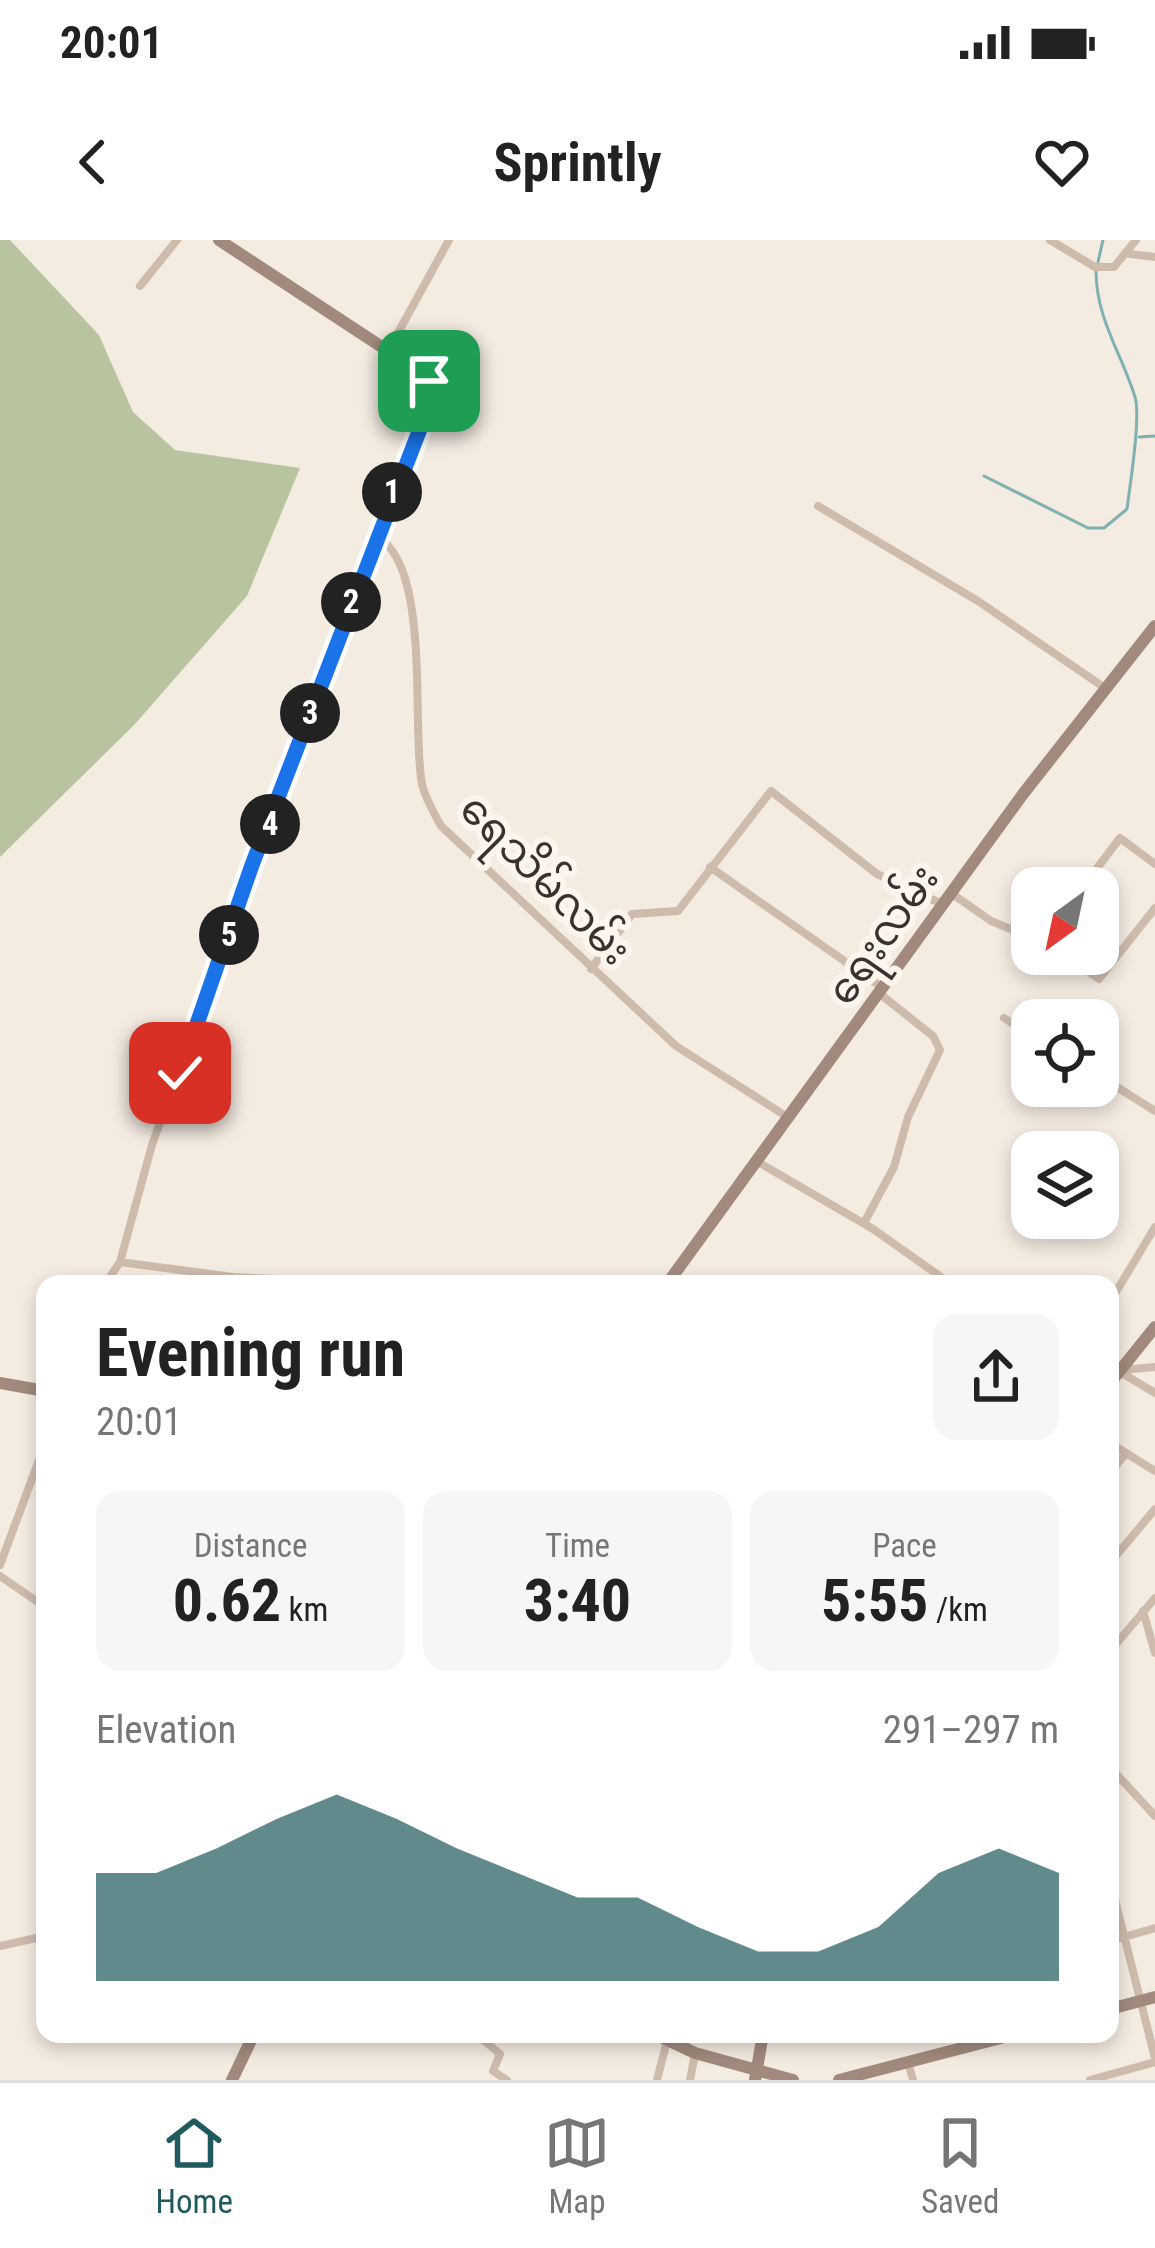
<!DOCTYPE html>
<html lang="en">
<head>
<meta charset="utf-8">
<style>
  :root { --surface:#fff; --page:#f6f6f6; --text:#222; --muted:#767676; --line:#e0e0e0; --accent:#1f5a5e }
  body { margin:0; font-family:"Roboto Condensed","Noto Sans Myanmar",sans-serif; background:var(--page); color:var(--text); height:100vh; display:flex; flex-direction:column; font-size:45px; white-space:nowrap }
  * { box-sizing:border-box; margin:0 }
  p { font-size:39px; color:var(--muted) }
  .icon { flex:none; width:66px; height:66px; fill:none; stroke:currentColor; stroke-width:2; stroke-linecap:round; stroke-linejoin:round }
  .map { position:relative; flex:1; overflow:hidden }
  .details { position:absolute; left:36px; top:1035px; width:1083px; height:768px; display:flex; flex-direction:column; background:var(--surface); border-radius:24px; box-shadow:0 6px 18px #0003 }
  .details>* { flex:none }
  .needle { width:78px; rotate:213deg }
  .tools { position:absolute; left:1011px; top:627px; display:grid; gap:24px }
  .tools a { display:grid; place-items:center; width:108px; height:108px; border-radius:24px; background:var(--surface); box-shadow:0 6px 18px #0003; font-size:60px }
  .pin { position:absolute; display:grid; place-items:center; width:102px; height:102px; color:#fff; margin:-51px; border-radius:24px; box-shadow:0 6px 18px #0006 }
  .km { position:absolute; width:60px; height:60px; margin:-30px; border-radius:50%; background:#222; color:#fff; font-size:33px; line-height:60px; text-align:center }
  .round { display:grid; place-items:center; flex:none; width:126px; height:126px; border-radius:24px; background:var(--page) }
  .overview { display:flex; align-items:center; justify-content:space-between; height:204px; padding:0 60px }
  h1 { font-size:66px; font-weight:700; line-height:90px }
  .metrics { display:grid; grid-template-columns:repeat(3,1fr); gap:18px; height:204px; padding:12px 60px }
  .metrics div { display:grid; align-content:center; border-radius:24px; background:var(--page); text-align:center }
  .metrics b { font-size:60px; font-weight:700 }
  .metrics small { font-size:33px; font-weight:400 }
  .metrics p { font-size:33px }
  .chart { height:336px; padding:24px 60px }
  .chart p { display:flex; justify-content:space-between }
  .chart svg { width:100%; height:216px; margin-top:12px; fill:var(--accent); opacity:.7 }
  .status { display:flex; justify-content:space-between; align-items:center; height:84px; padding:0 60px; background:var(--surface); direction:ltr }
  .status svg { height:33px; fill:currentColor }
  header { display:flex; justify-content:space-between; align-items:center; height:156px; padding:0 60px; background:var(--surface); font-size:54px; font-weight:700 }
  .dock { display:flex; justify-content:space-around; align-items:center; height:168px; border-top:3px solid var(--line); background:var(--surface); font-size:33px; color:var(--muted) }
  .dock a { display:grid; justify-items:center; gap:6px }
  .dock .selected { color:var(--accent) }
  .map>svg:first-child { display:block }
  .green { fill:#b8c4a0 }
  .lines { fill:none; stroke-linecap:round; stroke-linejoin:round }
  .stream { stroke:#7fb0b2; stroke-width:3 }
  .street { stroke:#cdbbac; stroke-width:8 }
  .secondary { stroke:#a18a7d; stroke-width:12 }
  .route-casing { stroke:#fff; stroke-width:24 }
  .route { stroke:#1a73e8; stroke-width:15 }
  .labels { text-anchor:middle; stroke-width:12; stroke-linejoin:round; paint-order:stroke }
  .street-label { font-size:42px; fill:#3b302b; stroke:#fbf5ee }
</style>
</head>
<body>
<div class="status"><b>20:01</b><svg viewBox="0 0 49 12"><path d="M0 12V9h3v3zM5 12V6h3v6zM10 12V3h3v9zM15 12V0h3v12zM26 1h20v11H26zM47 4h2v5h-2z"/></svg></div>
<header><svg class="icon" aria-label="back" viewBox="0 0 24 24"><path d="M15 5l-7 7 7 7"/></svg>Sprintly<svg class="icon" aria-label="heart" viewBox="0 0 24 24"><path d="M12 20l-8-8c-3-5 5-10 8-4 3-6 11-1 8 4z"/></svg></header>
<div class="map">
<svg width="1155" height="1840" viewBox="0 0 1155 1840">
  <rect width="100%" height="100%" fill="#f4ebe1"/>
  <path class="green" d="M0,0h10l89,95 34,77 42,38 125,18 -53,128 -112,128 -135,133z"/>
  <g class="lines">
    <path class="stream" d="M1098,22l5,-22
      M1139,197l16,-1
      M984,236l104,52h16l23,-19c3,-24 14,-92 8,-112 -13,-43 -39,-78 -39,-126"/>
    <path class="street" d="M1050,0l45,27h19l22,-27
      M1130,14l25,3
      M140,46l37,-46
      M818,266l160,95 127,87
      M376,296c56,28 35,193 46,248 3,14 12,29 19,42l235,220 113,72
      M710,627l173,121
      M1082,648l38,-50 35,26
      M951,653l40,28 41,17
      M1063,714l36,25 56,-71
      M591,729l41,-55 46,-3 93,-120 106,83 65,30
      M1004,778l28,18
      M1098,835l57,36
      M758,922l115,67 78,55
      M864,983l30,-56 14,-50 32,-67 -7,-14 -53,-42
      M120,1022l113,15 148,7
      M105,1044l15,-22 32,-117 100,-280 178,-462 -1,-22 -41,-30 61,-111
      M1110,1062l45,-75
      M1110,1131l45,-4
      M1122,1133l33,20
      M1110,1203l45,28
      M1110,1233l16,-20
      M1110,1323l45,-54
      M0,1325l45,-121
      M0,1336l45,31
      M1143,1371l12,42
      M1110,1411l45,-53
      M1110,1527l45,49
      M1110,1640l45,178
      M1110,1701l45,-13
      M0,1706l45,-10
      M476,1794l24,20 -7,17 14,9
      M908,1822l5,18
      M657,1840l10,-39
      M690,1840l5,-26
      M1090,1840l65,-18"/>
    <path class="secondary" d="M219,0l169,111
      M667,1044l356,-490 132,-168
      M0,1143l45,8
      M1110,1143l45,-56
      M1110,1769l45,-12
      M655,1794l40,19 98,27
      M232,1840l22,-46
      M755,1840l8,-46
      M839,1840l177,-46"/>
  </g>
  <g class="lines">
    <g class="route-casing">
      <path id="route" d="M180,833l72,-208 178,-462 -1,-22"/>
    </g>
    <use href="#route" class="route"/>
  </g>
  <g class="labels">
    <g class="street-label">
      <text transform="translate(546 639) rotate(45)" y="15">ရေသိမ်လမ်း</text>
      <text transform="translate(882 694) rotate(-55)" y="15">ရေးလမ်း</text>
    </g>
  </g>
</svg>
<div class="tools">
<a><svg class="needle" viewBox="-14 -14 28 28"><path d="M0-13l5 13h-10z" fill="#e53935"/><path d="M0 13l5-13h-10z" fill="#767676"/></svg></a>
<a><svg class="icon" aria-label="locate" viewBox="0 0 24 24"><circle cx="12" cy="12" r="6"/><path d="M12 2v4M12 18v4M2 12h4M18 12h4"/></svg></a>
<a><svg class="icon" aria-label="layers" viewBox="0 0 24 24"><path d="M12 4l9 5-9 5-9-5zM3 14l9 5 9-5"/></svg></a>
</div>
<div class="pin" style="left:429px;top:141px;background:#1e9e55"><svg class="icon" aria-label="arrive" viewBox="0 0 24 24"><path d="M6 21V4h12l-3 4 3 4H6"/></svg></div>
<div class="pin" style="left:180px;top:833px;background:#d93025"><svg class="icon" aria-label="check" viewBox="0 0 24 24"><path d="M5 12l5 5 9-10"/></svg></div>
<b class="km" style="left:392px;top:252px">1</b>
<b class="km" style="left:351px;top:362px">2</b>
<b class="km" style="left:310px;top:473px">3</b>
<b class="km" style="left:270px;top:584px">4</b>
<b class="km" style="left:229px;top:695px">5</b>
<section class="details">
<div class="overview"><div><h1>Evening run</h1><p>20:01</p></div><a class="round"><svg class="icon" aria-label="share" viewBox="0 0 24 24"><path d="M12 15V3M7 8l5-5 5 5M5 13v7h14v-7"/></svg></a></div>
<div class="metrics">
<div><p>Distance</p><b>0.62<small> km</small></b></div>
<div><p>Time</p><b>3:40</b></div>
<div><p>Pace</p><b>5:55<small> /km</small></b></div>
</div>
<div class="chart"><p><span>Elevation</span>291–297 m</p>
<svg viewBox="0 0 160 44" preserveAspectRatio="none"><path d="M0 44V22L10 22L20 17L30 11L40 6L50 11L60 17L70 22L80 27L90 27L100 33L110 38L120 38L130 33L140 22L150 17L160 22V44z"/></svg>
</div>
</section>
</div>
<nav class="dock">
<a class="selected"><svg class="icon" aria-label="home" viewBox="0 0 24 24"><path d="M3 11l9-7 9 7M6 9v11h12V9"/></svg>Home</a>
<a><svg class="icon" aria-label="map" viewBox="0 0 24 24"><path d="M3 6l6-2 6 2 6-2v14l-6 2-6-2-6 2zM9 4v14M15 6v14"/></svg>Map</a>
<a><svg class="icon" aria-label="saved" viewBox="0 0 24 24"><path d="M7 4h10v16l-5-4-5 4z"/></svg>Saved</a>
</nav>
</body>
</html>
